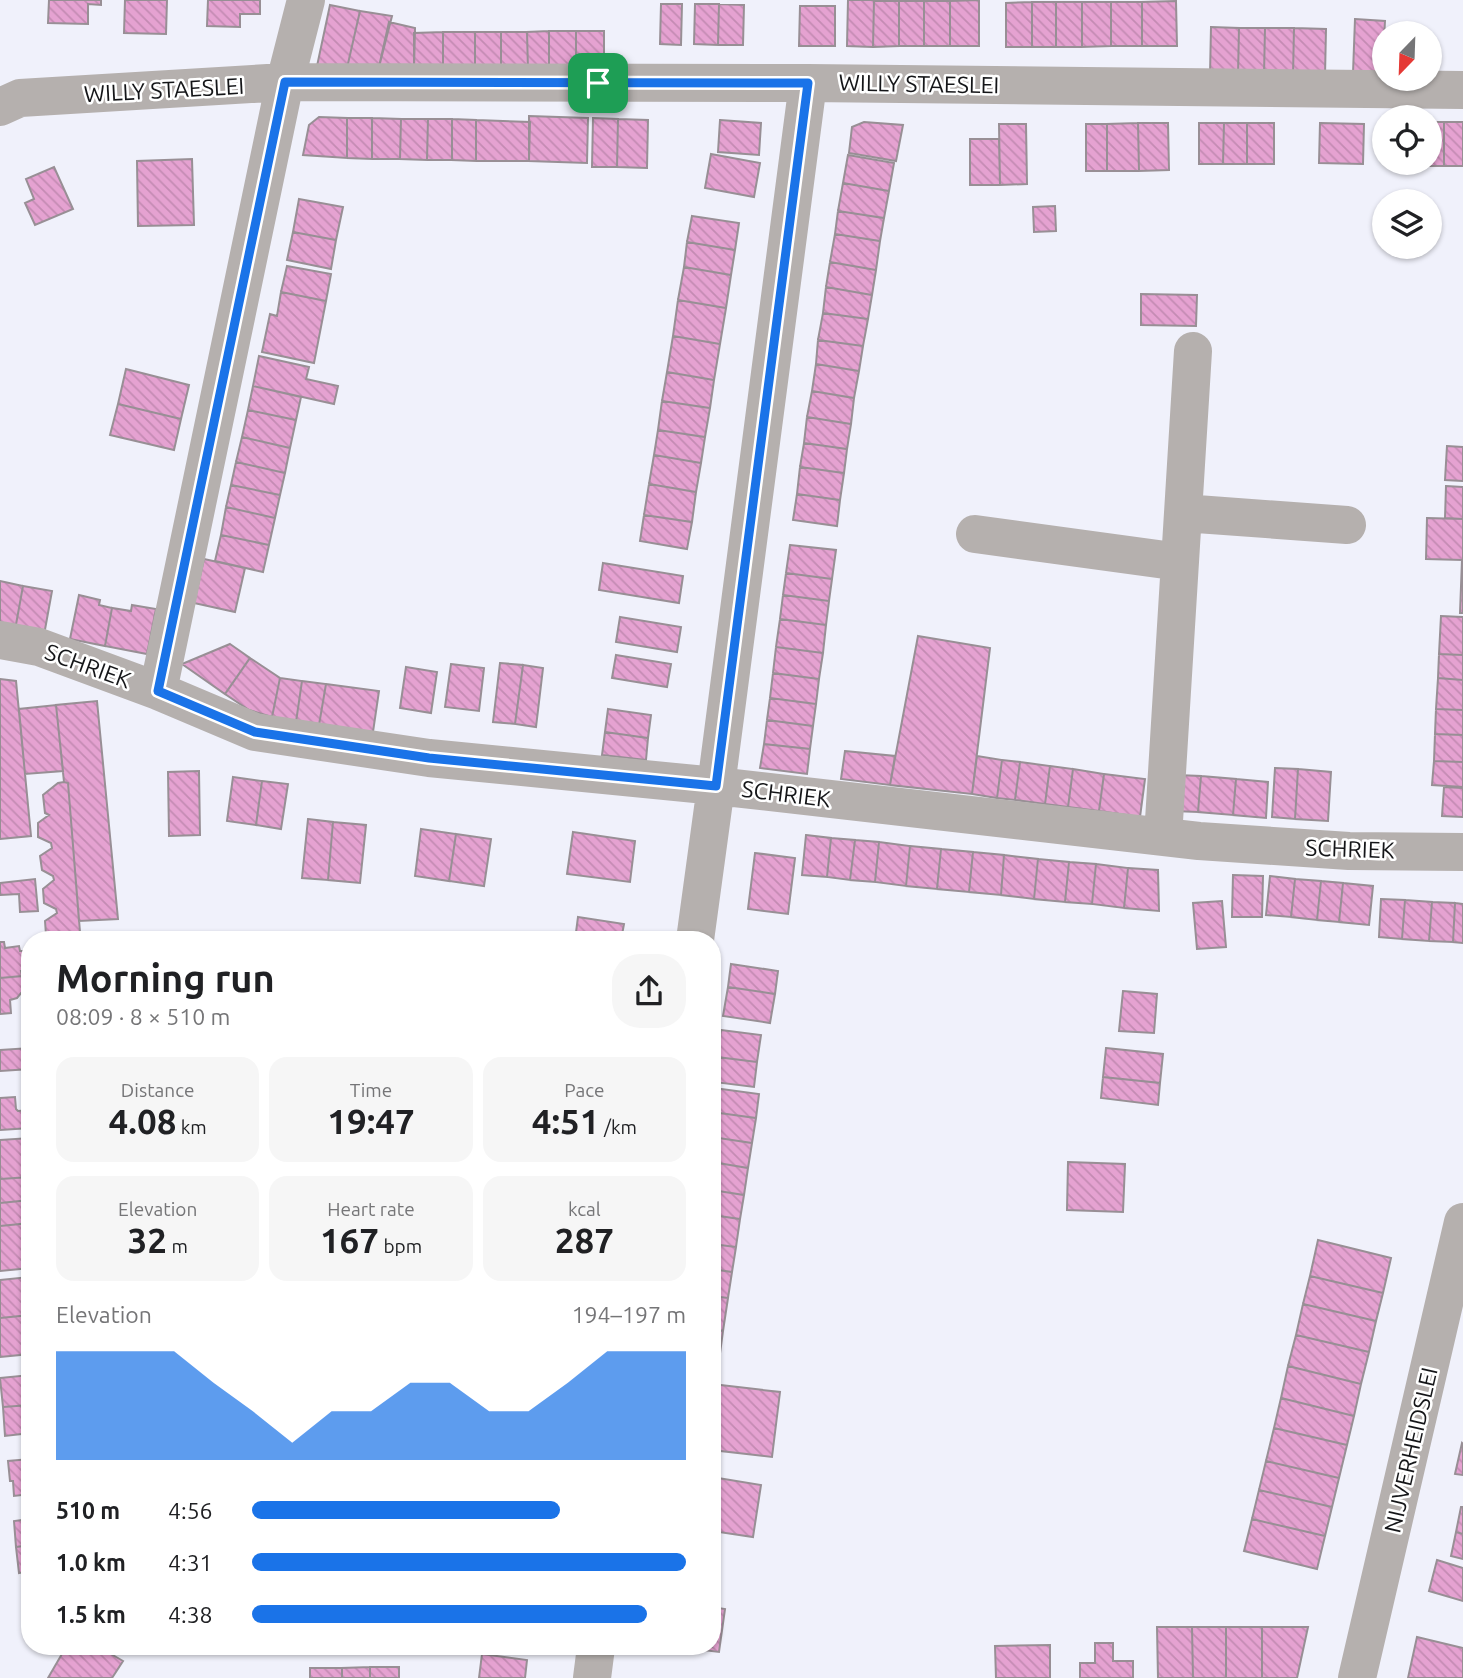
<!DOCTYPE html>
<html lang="en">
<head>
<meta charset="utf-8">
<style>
  :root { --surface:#fff; --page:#f6f6f6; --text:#202124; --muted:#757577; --accent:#1a73e8 }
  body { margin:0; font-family:Ubuntu,sans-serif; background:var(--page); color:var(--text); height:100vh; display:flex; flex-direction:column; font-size:26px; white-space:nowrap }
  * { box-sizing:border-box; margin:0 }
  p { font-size:23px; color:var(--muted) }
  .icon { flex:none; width:38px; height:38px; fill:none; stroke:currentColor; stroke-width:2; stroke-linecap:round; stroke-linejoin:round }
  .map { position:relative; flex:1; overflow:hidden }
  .panel { position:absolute; left:21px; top:931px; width:700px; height:724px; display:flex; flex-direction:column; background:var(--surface); border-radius:28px; box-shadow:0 2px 5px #0004 }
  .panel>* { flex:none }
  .needle { width:46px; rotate:203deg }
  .buttons { position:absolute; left:1372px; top:21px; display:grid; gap:14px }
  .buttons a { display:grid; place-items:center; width:70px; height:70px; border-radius:50%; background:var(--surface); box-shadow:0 2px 5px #0004; font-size:35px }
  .pin { position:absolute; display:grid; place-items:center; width:60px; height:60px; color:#fff; margin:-30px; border-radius:14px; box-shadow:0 4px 10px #0006 }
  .round { display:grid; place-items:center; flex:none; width:74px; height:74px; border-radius:28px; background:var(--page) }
  .head { display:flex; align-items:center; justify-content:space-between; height:119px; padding:0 35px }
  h1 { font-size:38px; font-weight:700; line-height:52px }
  .metrics { display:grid; grid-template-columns:repeat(3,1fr); gap:10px; height:119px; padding:7px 35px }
  .metrics div { display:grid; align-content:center; border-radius:18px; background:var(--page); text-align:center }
  .metrics b { font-size:35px; font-weight:700 }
  .metrics small { font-size:19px; font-weight:400 }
  .metrics p { font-size:19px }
  .chart { height:196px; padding:14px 35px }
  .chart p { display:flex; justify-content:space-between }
  .chart svg { width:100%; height:126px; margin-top:7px; fill:var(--accent); opacity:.7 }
  ul { padding:0 35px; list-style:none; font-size:23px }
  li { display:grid; grid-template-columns:112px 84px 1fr; align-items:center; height:52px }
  li i { height:18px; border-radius:9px; background:var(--accent) }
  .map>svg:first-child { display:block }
  .building { fill:url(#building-back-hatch); stroke:#988f95; stroke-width:2 }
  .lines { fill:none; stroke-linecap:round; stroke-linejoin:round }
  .minor { stroke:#b5b0ae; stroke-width:38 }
  .route-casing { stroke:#fff; stroke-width:14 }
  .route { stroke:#1a73e8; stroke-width:9 }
  .labels { text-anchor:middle; stroke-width:5; stroke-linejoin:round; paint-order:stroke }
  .street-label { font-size:23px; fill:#141518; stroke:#fff }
</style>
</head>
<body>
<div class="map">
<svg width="1463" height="1678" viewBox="0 0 1463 1678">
  <defs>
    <pattern id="building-back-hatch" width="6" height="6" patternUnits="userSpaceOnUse" patternTransform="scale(1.75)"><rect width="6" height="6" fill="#e5a2d1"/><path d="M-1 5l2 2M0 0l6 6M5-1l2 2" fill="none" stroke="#c48bb3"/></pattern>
  </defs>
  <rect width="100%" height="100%" fill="#f0f1fb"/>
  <path class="building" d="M49,0h52v5l-13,-1v20l-40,-1z
    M125,0h42l-1,34 -42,-1z
    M208,0h52v14h-20v13l-33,-1z
    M848,0h26l-1,47 -26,-1z
    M979,0v46h-29v-45z
    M874,1h25v45l-26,1z
    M899,1h25v45h-25z
    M924,1h26v45h-26z
    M1176,1l1,45h-35v-44z
    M1032,2h24v45h-24z
    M1032,2v45h-26v-44z
    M1056,2h26v45h-26z
    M1082,2h29v44l-29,1z
    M1111,2h31v44h-31z
    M661,4h21l-1,41 -21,-1z
    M695,4h24l-1,41 -24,-1z
    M719,4l25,1 -1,40h-25z
    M330,5l30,6 -13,57 -30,-2z
    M800,6h35v40h-36z
    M360,11l32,5 -14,55 -31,-3z
    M1355,19l30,2 -3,53 -29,-1z
    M389,22l26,6 -1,42 -36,1z
    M1211,27l28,1 -1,47h-28z
    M1239,28h26l-1,47h-26z
    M1265,28h29l-1,48 -29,-1z
    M1294,28l32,1 -1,47h-32z
    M549,31h27v39h-27z
    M549,31v39h-21l-1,-38z
    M576,31h28v39h-28z
    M443,32h32v38l-32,1z
    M443,32v39l-29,-1v-37z
    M475,32h26v38h-26z
    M501,32h26l1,38h-27z
    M529,116l59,2 -1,45 -58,-2z
    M319,117l28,1v40l-44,-3 6,-30z
    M347,118h25v41l-25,-1z
    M372,118l29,1 -1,40h-28z
    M593,118l25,1 -1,48h-25z
    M401,119h27l-1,41 -27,-1z
    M428,119h24v41h-25z
    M452,119l24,1v41l-24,-1z
    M618,119l30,1 -1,48 -30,-1z
    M476,120l54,2 -1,39h-53z
    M720,120l41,3 -2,32 -41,-3z
    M864,122l39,3 -7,36 -47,-8 3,-26z
    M1430,122h14v44h-30v-3h16z
    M1444,122h19v44h-19z
    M1138,123h30l1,47 -30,1z
    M1138,123l1,48h-32v-47z
    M1199,123h25l-1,41h-24z
    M1224,123h23v41h-24z
    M1247,123h27v41h-27z
    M1320,123l44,1 -1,40 -44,-1z
    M999,124h27l1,60 -27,1z
    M1086,124h21v47h-21z
    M970,139h29l1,46h-30z
    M711,154l49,9 -6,34 -49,-9z
    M848,155l46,8 -5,28 -46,-8z
    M192,159l2,66 -56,1 -1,-65z
    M1389,163h25v3h-25z
    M54,167l19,42 -38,16 -10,-22 9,-4 -8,-20z
    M843,183l46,8 -5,27 -46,-7z
    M299,199l44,8 -7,33 -43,-8z
    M1055,206l1,25 -22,1 -1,-25z
    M838,211l46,7 -4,23 -45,-7z
    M692,216l47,7 -4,27 -48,-8z
    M293,232l43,8 -5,29 -44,-9z
    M835,234l45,7 -4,29 -46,-8z
    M687,242l48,8 -4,25 -47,-8z
    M830,262l46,8 -4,25 -46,-8z
    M287,266l44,8 -5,27 -45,-9z
    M684,267l47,8 -5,33 -48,-8z
    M826,287l46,8 -4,24 -45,-6z
    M281,292l45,9 -12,62 -52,-11 8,-38 7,2z
    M1141,294l56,1 -1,31 -55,-1z
    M678,300l48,8 -6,36 -47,-8z
    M823,313l45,6 -5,27 -45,-6z
    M673,336l47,8 -6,36 -47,-8z
    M818,340l45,6 -4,25 -43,-7z
    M259,356l50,11 -3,12 32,7 -4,18 -81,-18z
    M816,364l43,7 -5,27 -42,-7z
    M126,369l63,16 -8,34 -63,-15z
    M667,372l47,8 -4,28 -48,-7z
    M253,386l48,11 -5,23 -48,-10z
    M812,391l42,7 -3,26 -44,-7z
    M662,401l48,7 -5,29 -47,-7z
    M118,404l63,15 -7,31 -64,-15z
    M248,410l48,10 -6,28 -48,-11z
    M807,417l44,7 -4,25 -43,-6z
    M658,430l47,7 -4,26 -47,-8z
    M242,437l48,11 -5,25 -49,-11z
    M804,443l43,6 -3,24 -44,-6z
    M1447,446l16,1v34l-18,-1z
    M654,455l47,8 -5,29 -47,-8z
    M236,462l49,11 -5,22 -49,-10z
    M800,467l44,6 -4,27 -43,-6z
    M649,484l47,8 -4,30 -48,-7z
    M231,485l49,10 -5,23 -49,-11z
    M1446,486l17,1v32l-18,-1z
    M797,494l43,6 -3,26 -44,-6z
    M226,507l49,11 -6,27 -48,-10z
    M644,515l48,7 -5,27 -47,-8z
    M1427,518l36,1v41l-37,-1z
    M221,535l48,10 -6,27 -48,-11z
    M790,545l46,5 -4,29 -46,-6z
    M204,559l41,9 -10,44 -41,-9z
    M1462,560h1v53h-3z
    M603,563l80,13 -4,27 -80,-13z
    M786,573l46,6 -3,22 -46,-6z
    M0,581l23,5 -8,44 -15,-3z
    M23,586l29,5 -8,44 -29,-5z
    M79,595l21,5 -1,5 13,3 -7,38 -35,-7z
    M783,595l46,6 -3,24 -46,-6z
    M132,605l24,4 -9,45 -42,-8 7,-38 19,3z
    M1441,616l22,1v38l-24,-1z
    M620,617l61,10 -4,25 -61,-10z
    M780,619l46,6 -3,28 -47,-6z
    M918,636l72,12 -18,146 -82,-9z
    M230,644l20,14 -25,36 -43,-30z
    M776,647l47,6 -4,26 -46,-6z
    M1439,654l24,1v25l-25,-2z
    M616,655l55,9 -4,23 -55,-9z
    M250,658l30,20 -8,39 -23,-7 -24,-16z
    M500,663l23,2 -8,59 -22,-2z
    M451,664l33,4 -5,43 -34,-4z
    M523,665l20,3 -7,59 -21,-3z
    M406,667l31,5 -6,41 -31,-5z
    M773,673l46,6 -3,25 -46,-6z
    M280,678l22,3 -6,41 -24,-5z
    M1438,678l25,2v30l-27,-1z
    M0,679l16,2 15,155 -31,3z
    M302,681l24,3 -7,41 -23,-3z
    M326,684l53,7 -6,41 -54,-7z
    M770,698l46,6 -3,22 -46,-6z
    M97,701l21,218 -39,2 -11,-138 -4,-1 -8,-77z
    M56,705l7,66 -38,3 -6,-65z
    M608,709l43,6 -3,23 -43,-6z
    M1436,709l27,1v25l-28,-1z
    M767,720l46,6 -3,23 -46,-5z
    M605,732l43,6 -2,22 -44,-5z
    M1435,734l28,1v27l-29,-1z
    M764,744l46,5 -3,25 -47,-6z
    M845,751l50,5 -5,29 -49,-6z
    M977,756l25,4 -5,38 -25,-4z
    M1002,760l18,2 -5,38 -18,-2z
    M1434,761l29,1v25l-31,-2z
    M1020,762l30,4 -5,38 -30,-4z
    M1050,766l23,3 -5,38 -23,-3z
    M1275,768l23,1 -3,50 -23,-2z
    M1073,769l31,5 -5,37 -31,-4z
    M1298,769l33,3 -3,49 -33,-2z
    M199,771l1,64 -31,1 -1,-64z
    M1104,774l41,5 -5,38 -41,-6z
    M1176,775l25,1 -3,36 -24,-1z
    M1201,776l35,3 -3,36 -35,-3z
    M233,777l29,4 -6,44 -29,-4z
    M1236,779l32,3 -2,36 -33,-3z
    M262,781l26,3 -7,45 -25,-4z
    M64,782l4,1 12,149 -10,1 -9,7h-5l-10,-5 -1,-14 12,-8 -1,-4 -12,-6 -1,-14 11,-9 -1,-4 -11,-6 -2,-14 12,-8 -1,-5 -13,-6v-14l11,-8 -4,-2 -2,-18 15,-12z
    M1444,787l19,1v29l-21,-1z
    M308,819l25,3 -5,58 -26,-2z
    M333,822l33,3 -6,58 -32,-3z
    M421,829l35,5 -7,47 -34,-5z
    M573,832l62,9 -5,41 -63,-8z
    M456,834l35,5 -7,47 -35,-5z
    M806,835l25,3 -4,39 -25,-2z
    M831,838l24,2 -5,40 -23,-3z
    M855,840l24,2 -4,40 -25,-2z
    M879,842l31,4 -4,40 -31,-4z
    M910,846l31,3 -4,40 -31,-3z
    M941,849l32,3 -4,40 -32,-3z
    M973,852l31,3 -3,40 -32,-3z
    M755,853l40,5 -7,56 -40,-5z
    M1004,855l34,4 -4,40 -33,-4z
    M1038,859l31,3 -4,40 -31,-3z
    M1069,862l27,2 -4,40 -27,-2z
    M1096,864l32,4 -4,40 -32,-4z
    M1128,868l30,2 1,41 -35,-3z
    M1233,875l30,1 -1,41h-30z
    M1270,876l25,3 -4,38 -25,-2z
    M35,879l3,32 -18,1 -1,-18 -19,1v-12z
    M1295,879l26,2 -4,39 -26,-3z
    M1321,881l22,2 -4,39 -22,-2z
    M1343,883l30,3 -4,39 -30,-3z
    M1381,899l24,1 -3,39 -23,-2z
    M1405,900l27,2 -3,39 -27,-2z
    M1222,901l4,46 -29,2 -4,-46z
    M1432,902l23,1 -2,39 -24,-1z
    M1455,903l8,1v39l-10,-1z
    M578,917l46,7 -3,16h-46z
    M0,942h4l1,6 14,-2 1,5h3l2,20h-4l1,5 -22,2z
    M731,964l47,7 -3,23 -47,-7z
    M22,976v16l-5,6 -7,2 1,13 -11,1v-36z
    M728,987l47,7 -5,29 -47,-7z
    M1123,991l34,3 -3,39 -35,-2z
    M721,1030l40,5 -4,27 -40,-5z
    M30,1048v21l-30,2v-21z
    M1106,1048l57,6 -3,29 -57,-6z
    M717,1057l40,5 -3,25 -40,-5z
    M1103,1077l57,6 -2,22 -57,-7z
    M714,1088l45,6 -3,24 -44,-6z
    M15,1097l1,12 2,2 12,-1v18l-30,2v-32z
    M712,1112l44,6 -4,25 -40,-6z
    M712,1137l40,6 -4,25 -36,-6z
    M30,1138v39l-30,2v-39z
    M712,1162l36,6 -4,27 -32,-5z
    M1068,1162l57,2 -2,48 -56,-2z
    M30,1177v23l-30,3v-24z
    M712,1190l32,5 -4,24 -28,-4z
    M30,1200v23l-30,3v-23z
    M712,1215l28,4 -4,28 -24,-3z
    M30,1223v45l-30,3v-45z
    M1318,1240l73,18 -8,35 -73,-17z
    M712,1244l24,3 -4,25 -20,-3z
    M712,1269l20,3 -4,26 -16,-2z
    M1310,1276l73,17 -7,28 -73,-17z
    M29,1277l1,38 -30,3v-38z
    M712,1296l16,2 -5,33 -11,-2z
    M1303,1304l73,17 -7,31 -73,-17z
    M30,1315v39l-30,3v-39z
    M712,1329l11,2 -5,37 -6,-1z
    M1296,1335l73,17 -8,32 -73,-18z
    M1288,1366l73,18 -7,32 -73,-18z
    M30,1375v30l-27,2 -3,-29z
    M712,1384l68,8 -8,65 -60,-7z
    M1281,1398l73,18 -7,29 -73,-17z
    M30,1405v28l-25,3 -2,-29z
    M1274,1428l73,17 -8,33 -73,-17z
    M1462,1443l1,1v31l-8,-1z
    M30,1459v35l-16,2 -1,-15h-3l-2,-20z
    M1266,1461l73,17 -7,29 -73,-17z
    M712,1477l49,8 -8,52 -41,-6z
    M1259,1490l73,17 -7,29 -73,-17z
    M1461,1507h2v27l-7,-2z
    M30,1519v26l-14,2 -2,-26z
    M1252,1519l73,17 -8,33 -73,-18z
    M1456,1532l7,2v25l-12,-3z
    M30,1545v26l-11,2 -3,-26z
    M1437,1560l26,8v33l-34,-10z
    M712,1607l13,2 -6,43 -40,-5h33z
    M1157,1627h35l1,51h-35z
    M1192,1627h34v51h-33z
    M1226,1627h36v51h-36z
    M1262,1627h46l-11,51h-35z
    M1417,1637l46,11v30h-55z
    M1095,1643h18v18h20v17h-53v-15h15z
    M1050,1645v33h-54l-1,-32z
    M66,1647h33l24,14 -11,17h-64z
    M482,1654l45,6 -2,18h-46z
    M370,1667v11h-28v-10z
    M370,1667h29v11h-29z
    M310,1668h32v10h-32z"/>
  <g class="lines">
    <path class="minor" d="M0,107l20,-9 265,-16 523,1 655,7
      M1183,513l164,12
      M975,534l205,28
      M0,640l39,7 119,44 97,41 174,26 287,28 483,55 150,10 114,1
      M158,691l127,-609 21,-82
      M1163,837l30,-486
      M695,940l21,-154 92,-703
      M592,1678l4,-31
      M1357,1678l106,-456"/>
  </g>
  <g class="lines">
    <g class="route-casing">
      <path id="route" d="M285,82l523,1 -92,703 -287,-28 -174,-26 -97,-41z"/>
    </g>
    <use href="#route" class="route"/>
  </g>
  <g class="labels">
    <g class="street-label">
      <text transform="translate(919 84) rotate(1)" y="8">WILLY STAESLEI</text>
      <text transform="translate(164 90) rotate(-3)" y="8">WILLY STAESLEI</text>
      <text transform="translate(88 666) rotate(20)" y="8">SCHRIEK</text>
      <text transform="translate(786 794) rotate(7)" y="8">SCHRIEK</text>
      <text transform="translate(1350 849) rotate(2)" y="8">SCHRIEK</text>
      <text transform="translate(1411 1450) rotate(-77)" y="8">NIJVERHEIDSLEI</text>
    </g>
  </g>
</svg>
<div class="buttons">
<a><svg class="needle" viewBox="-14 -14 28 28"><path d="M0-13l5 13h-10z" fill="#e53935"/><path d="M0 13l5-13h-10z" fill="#757577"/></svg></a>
<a><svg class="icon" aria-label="locate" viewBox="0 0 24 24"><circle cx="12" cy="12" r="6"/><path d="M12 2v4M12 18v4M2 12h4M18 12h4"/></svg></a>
<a><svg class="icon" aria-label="layers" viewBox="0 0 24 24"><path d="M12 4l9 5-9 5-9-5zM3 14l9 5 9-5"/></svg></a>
</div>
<div class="pin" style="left:598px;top:83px;background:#1e9e55"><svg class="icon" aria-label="arrive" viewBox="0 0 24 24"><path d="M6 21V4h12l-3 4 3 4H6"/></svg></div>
<section class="panel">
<div class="head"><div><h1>Morning run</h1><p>08:09 · 8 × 510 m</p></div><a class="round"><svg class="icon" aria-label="share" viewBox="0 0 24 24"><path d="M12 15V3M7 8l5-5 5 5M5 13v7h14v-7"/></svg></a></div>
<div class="metrics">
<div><p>Distance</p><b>4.08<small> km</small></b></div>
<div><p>Time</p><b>19:47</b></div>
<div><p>Pace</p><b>4:51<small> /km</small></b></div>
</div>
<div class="metrics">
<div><p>Elevation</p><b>32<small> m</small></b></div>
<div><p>Heart rate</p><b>167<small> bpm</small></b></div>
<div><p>kcal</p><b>287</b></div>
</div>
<div class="chart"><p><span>Elevation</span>194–197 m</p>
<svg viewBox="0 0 160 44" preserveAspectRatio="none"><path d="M0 44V6L10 6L20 6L30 6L40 17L50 27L60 38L70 27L80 27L90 17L100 17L110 27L120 27L130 17L140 6L150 6L160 6V44z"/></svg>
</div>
<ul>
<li><b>510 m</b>4:56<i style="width:71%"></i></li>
<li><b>1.0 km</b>4:31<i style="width:100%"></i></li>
<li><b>1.5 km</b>4:38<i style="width:91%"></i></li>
</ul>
</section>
</div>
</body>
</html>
